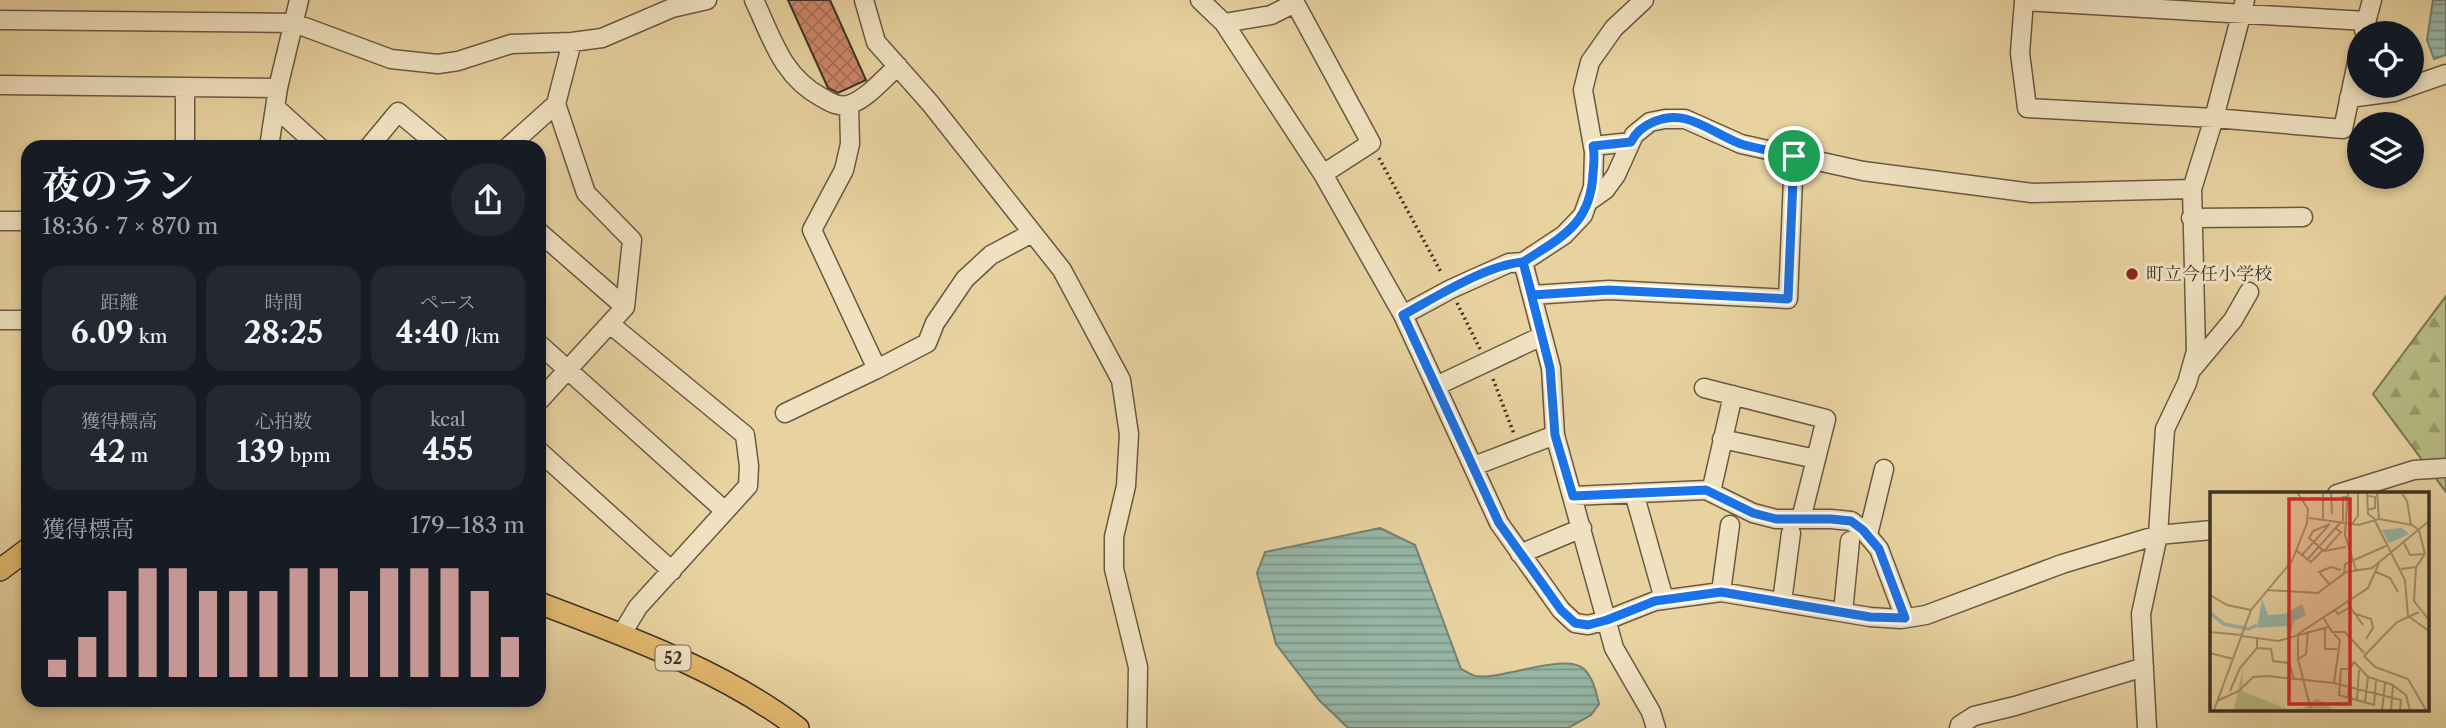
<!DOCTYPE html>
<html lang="ja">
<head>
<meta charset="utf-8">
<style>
  :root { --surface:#171b24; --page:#242831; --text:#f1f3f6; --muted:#9ea1a6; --accent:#c59692 }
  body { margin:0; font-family:"Libre Caslon Text","Noto Serif JP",serif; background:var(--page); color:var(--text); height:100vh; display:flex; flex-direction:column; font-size:26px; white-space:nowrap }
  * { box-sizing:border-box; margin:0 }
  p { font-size:23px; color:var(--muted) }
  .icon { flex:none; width:38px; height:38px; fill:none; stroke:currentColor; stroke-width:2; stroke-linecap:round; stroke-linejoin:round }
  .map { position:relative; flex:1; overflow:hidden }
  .panel { position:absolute; left:21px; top:140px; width:525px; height:567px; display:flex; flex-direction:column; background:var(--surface); border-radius:21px; box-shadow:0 4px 10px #0003 }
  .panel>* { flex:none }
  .controls { position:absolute; left:2347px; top:21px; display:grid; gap:14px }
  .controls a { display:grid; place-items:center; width:77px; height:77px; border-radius:50%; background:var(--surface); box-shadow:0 4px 10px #0003; font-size:35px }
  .pin { position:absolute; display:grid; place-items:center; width:60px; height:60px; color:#fff; margin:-30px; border:4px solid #fff; border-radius:50%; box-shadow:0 2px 7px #0007 }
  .round { display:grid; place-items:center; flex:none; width:74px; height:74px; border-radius:37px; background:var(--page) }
  .overview { display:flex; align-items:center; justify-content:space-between; height:119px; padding:0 21px }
  h1 { font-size:38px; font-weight:700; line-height:52px }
  .stats { display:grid; grid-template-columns:repeat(3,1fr); gap:10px; height:119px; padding:7px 21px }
  .stats div { display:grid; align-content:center; border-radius:18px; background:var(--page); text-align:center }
  .stats b { font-size:30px; font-weight:700 }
  .stats small { font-size:19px; font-weight:400 }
  .stats p { font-size:19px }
  .chart { height:196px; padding:14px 21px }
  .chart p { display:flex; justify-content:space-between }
  .chart svg { width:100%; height:126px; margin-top:7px; stroke:var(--accent); stroke-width:6 }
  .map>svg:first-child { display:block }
  .forest { fill:url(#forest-firs); stroke:#7a7654; stroke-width:2 }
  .water { fill:url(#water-rules); stroke:#738173; stroke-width:2 }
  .building { fill:url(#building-cross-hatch); stroke:#3d3024; stroke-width:2 }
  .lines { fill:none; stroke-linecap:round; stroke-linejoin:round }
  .minor-casing { stroke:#685943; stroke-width:21 }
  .major-casing { stroke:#3d3024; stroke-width:24 }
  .path { stroke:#3d3024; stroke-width:3.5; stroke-dasharray:2 3.5; stroke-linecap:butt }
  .minor { stroke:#f0e2c1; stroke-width:18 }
  .major { stroke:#e4ba70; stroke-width:21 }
  .route-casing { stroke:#fff; stroke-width:14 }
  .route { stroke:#1a73e8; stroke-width:9 }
  .poi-dot { fill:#8f2418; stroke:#f0e2c1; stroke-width:2.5 }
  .labels { text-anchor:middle; stroke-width:6; stroke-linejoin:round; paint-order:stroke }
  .shield { fill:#f0e2c1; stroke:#736553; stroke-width:2 }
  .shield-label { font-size:16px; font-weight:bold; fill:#3d3024 }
  .poi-label { font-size:18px; fill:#3d3024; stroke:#f0e2c1; text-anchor:start }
  .inset-river { fill:none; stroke:#97b7a7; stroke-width:3.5 }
  .inset-road { fill:none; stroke:#a4926e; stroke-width:2 }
  .view { fill:#d62828; fill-opacity:0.15; stroke:#d62828; stroke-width:3.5 }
  .inset-edge { fill:none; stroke:#3d3024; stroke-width:3.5 }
</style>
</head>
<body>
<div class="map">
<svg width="2446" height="728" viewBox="0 0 2446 728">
  <defs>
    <pattern id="forest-firs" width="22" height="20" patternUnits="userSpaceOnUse" patternTransform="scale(1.75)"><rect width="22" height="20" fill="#b8bc83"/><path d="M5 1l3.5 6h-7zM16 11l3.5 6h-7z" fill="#97996b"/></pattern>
    <pattern id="water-rules" width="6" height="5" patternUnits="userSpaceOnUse" patternTransform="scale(1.75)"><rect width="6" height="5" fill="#97b7a7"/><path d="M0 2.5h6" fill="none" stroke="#7c9588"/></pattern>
    <pattern id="building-cross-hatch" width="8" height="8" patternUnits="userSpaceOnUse" patternTransform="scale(1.75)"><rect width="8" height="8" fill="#cd8667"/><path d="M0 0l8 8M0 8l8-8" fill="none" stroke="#a86e55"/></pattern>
  </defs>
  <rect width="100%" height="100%" fill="#e8d3a0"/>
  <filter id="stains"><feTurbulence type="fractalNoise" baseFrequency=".00286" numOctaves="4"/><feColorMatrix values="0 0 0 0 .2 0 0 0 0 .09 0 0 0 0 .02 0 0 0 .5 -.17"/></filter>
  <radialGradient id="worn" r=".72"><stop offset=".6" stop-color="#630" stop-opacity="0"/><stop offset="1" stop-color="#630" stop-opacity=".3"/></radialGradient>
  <path class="forest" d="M2446,296v196l-73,-98z"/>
  <path class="water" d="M2433,0h13v55l-12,4 -7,-19z
    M1380,528l35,17 46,124c5,2 10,6 15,7 26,4 90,-24 108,-7 9,9 12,22 15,35l-8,11 -23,13h-220l-29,-28 -43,-56 -19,-71 8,-21z"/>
  <path class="building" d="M788,0h42l36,80 -28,13 -10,-5z"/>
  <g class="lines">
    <g class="minor-casing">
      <path id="minor" d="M754,0c18,38 28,76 67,97 10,6 19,11 30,7 18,-7 33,-26 47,-38
        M864,0l12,42 54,61 132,167 59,110 8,54 -3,52 -12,51v32l24,98 -1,61
        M1200,0l24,23 99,151 80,141 96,208 62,87 14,13 13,2 19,-5 48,-19 66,-9 149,25 31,2 25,-4 136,-51 96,-29 54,-5
        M0,20l294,3 97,36 47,5 20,-3 53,-17 61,-2 30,-4 70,-30 35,-8
        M1224,23l47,-8 24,-12 76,140 -48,31
        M2364,30l8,-30
        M2359,53l-16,76 -129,-11 -187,-10 -7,-55 4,-52 342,20
        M0,85l278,3
        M2349,98l45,-6 52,-18
        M849,105l1,39 -6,26 -32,60 65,139 50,-26 8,-20 30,-44 26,-24 41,-22
        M275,107l44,40
        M1593,146l38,-4
        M185,147v-59
        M269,147l9,-59 21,-88
        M369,147l29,-35 42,35
        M508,147l48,-43
        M1588,202l17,-12 11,-15 18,-40 16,-13 15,-3h20l56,25 122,27 169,22 160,-4
        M2191,218l112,-1
        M0,221h28
        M539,232l86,75
        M1523,262l28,106 4,67 59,213 37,64 5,16
        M1532,295l77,-5 179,9 6,-143
        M1403,315l48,-26 58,-26 14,-1 41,-27 19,-20 10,-28 1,-35 -11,-62 7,-28 24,-34 30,-28
        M0,320h28
        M610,324l135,111 4,31 -1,20 -110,121 -17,28
        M539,344l186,167
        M2193,368l40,-48 16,-28
        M1436,386l106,-50
        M1704,388l122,31 -25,100
        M539,401l86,-94 7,-67 -46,-47 -30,-89 16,-62
        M785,413l92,-44
        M1722,439l94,20
        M539,451l133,120
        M1474,466l81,-31
        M1711,492l22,-97
        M1634,493l30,106
        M2337,494l77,-24 32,-2
        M1573,496l133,-6 47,23 23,6h55l20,2 12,9 16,19 26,69
        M1868,535l16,-66
        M1520,554l62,-26
        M1721,592l9,-67
        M1782,602l9,-69
        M1843,612l7,-71
        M1959,728l1,-3 14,-9 41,-10 129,-39
        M2147,728l-6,-114 17,-79 7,-106 22,-46 9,-32 -4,-162 22,-71 31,-118"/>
    </g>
    <g class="major-casing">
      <path id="major" d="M0,570l28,-21
        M539,603c89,34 183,67 259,125"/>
    </g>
    <path class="path" d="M1379,158l63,116
      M1457,303l23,46
      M1493,379l21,55"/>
    <use href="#minor" class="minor"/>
    <use href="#major" class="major"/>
  </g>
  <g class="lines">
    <g class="route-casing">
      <path id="route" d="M1794,156c-17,-4 -36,-7 -53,-12 -19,-7 -36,-20 -55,-25 -20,-5 -46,4 -55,23l-38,4c2,9 1,18 0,27 -2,51 -31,64 -70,89l27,106 5,67 18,61 133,-6 47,23 23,6h55l20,2 12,9 16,19 26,69 -35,-1 -149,-25 -66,9 -48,19 -19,5 -13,-2 -14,-13 -62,-87 -96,-208c33,-18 83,-50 120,-53l9,33 77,-5 179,9 6,-143"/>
    </g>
    <use href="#route" class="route"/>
  </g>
  <circle class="poi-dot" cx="2132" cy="274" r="7"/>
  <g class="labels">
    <rect class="shield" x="655.5" y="645.5" width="35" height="25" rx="5"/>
    <g class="shield-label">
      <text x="673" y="664">52</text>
    </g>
    <g class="poi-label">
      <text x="2146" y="280">町立今任小学校</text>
    </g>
  </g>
  <g transform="translate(2210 492)">
    <rect width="219" height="219" fill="#e8d3a0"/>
    <path d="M33,175l-1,24 45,18 16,-1 14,-10 17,12h-100z" fill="#b8bc83"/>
    <path d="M192,36l7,6 -20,9 -7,-13zM52,107l6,16 17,-1 17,-10 4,11 -12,6 -3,12 -5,-7 -29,2z" fill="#97b7a7"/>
    <path class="inset-river" d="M0,121l14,11 25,5 8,-4"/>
    <path class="inset-road" d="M121,0l1,22M138,0l-3,43 11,35M157,0l1,22 7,5M191,0l6,9 4,24M157,18l8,-2v-11l-7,-1M99,26l50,7 20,-6 -2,-27M113,27v-27M164,27l31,61 3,36 21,15M169,27l33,6 7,5 6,24M133,29v-24h5M120,32l-17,7 -4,7 15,13 22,-4M142,32l6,-8v-24M193,49l7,14 15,-1M87,59l14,11 12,-12M114,59l17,-19 -6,-4M92,63l27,-30M97,68l34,-38M206,75l-2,34 15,19M191,77l15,-2 9,-13M166,80l14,6 8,14M134,82l1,-10 41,-18M120,93l-11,-13 12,-5 10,3M57,98l51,3 28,-21 26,-4 57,-47M0,103l17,10 24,5M140,115l13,18M125,118l3,4 12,-7 -2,-6M209,120l-22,10 -33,34 11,11 33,12 18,31M143,121l18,6 2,9 -7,11M113,125l9,15h13l19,21M115,136v21h12M0,140l32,3M88,142l70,-46 11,-25M88,142v25l13,51M32,144l36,5 50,-14M47,156l14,1 2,12 16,2 5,16M0,161l23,6M88,167l8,-5 2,-23M140,177l4,-7 14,15 25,8 -2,25M124,191l6,-43 -6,-6M184,194l12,9 4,15M20,199l10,-23 17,-20v-10M138,205l2,-28h-9l-2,26 35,10 2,-24M147,208l2,-30M7,209l22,-10 14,-14 14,-1 67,7 67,17 -1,10M155,210l3,-25M4,218l37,-100 41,-49 15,-38 1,-14 -11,-17M172,218l3,-27"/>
    <path class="view" d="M79,7h61v205h-61z"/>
    <rect width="219" height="219" class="inset-edge"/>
  </g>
  <rect width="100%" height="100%" filter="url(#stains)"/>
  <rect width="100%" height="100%" fill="url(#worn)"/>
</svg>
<div class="controls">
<a><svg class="icon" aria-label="locate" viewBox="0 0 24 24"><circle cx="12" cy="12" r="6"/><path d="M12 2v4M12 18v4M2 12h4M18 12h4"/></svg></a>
<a><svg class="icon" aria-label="layers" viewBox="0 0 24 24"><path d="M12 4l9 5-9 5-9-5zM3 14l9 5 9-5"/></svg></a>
</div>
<div class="pin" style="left:1794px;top:156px;background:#1e9e55"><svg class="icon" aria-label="arrive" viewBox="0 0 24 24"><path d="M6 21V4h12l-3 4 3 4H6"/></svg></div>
<section class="panel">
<div class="overview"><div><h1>夜のラン</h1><p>18:36 · 7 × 870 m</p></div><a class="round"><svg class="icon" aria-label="share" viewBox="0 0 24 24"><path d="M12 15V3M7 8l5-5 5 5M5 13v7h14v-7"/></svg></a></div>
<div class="stats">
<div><p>距離</p><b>6.09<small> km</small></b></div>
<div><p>時間</p><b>28:25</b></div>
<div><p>ペース</p><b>4:40<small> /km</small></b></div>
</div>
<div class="stats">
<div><p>獲得標高</p><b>42<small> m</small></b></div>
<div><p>心拍数</p><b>139<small> bpm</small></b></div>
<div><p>kcal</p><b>455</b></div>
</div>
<div class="chart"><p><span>獲得標高</span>179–183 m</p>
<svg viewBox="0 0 160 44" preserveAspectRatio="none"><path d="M5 44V38M15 44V30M25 44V14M35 44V6M45 44V6M55 44V14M65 44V14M75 44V14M85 44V6M95 44V6M105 44V14M115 44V6M125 44V6M135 44V6M145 44V14M155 44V30"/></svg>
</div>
</section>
</div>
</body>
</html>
